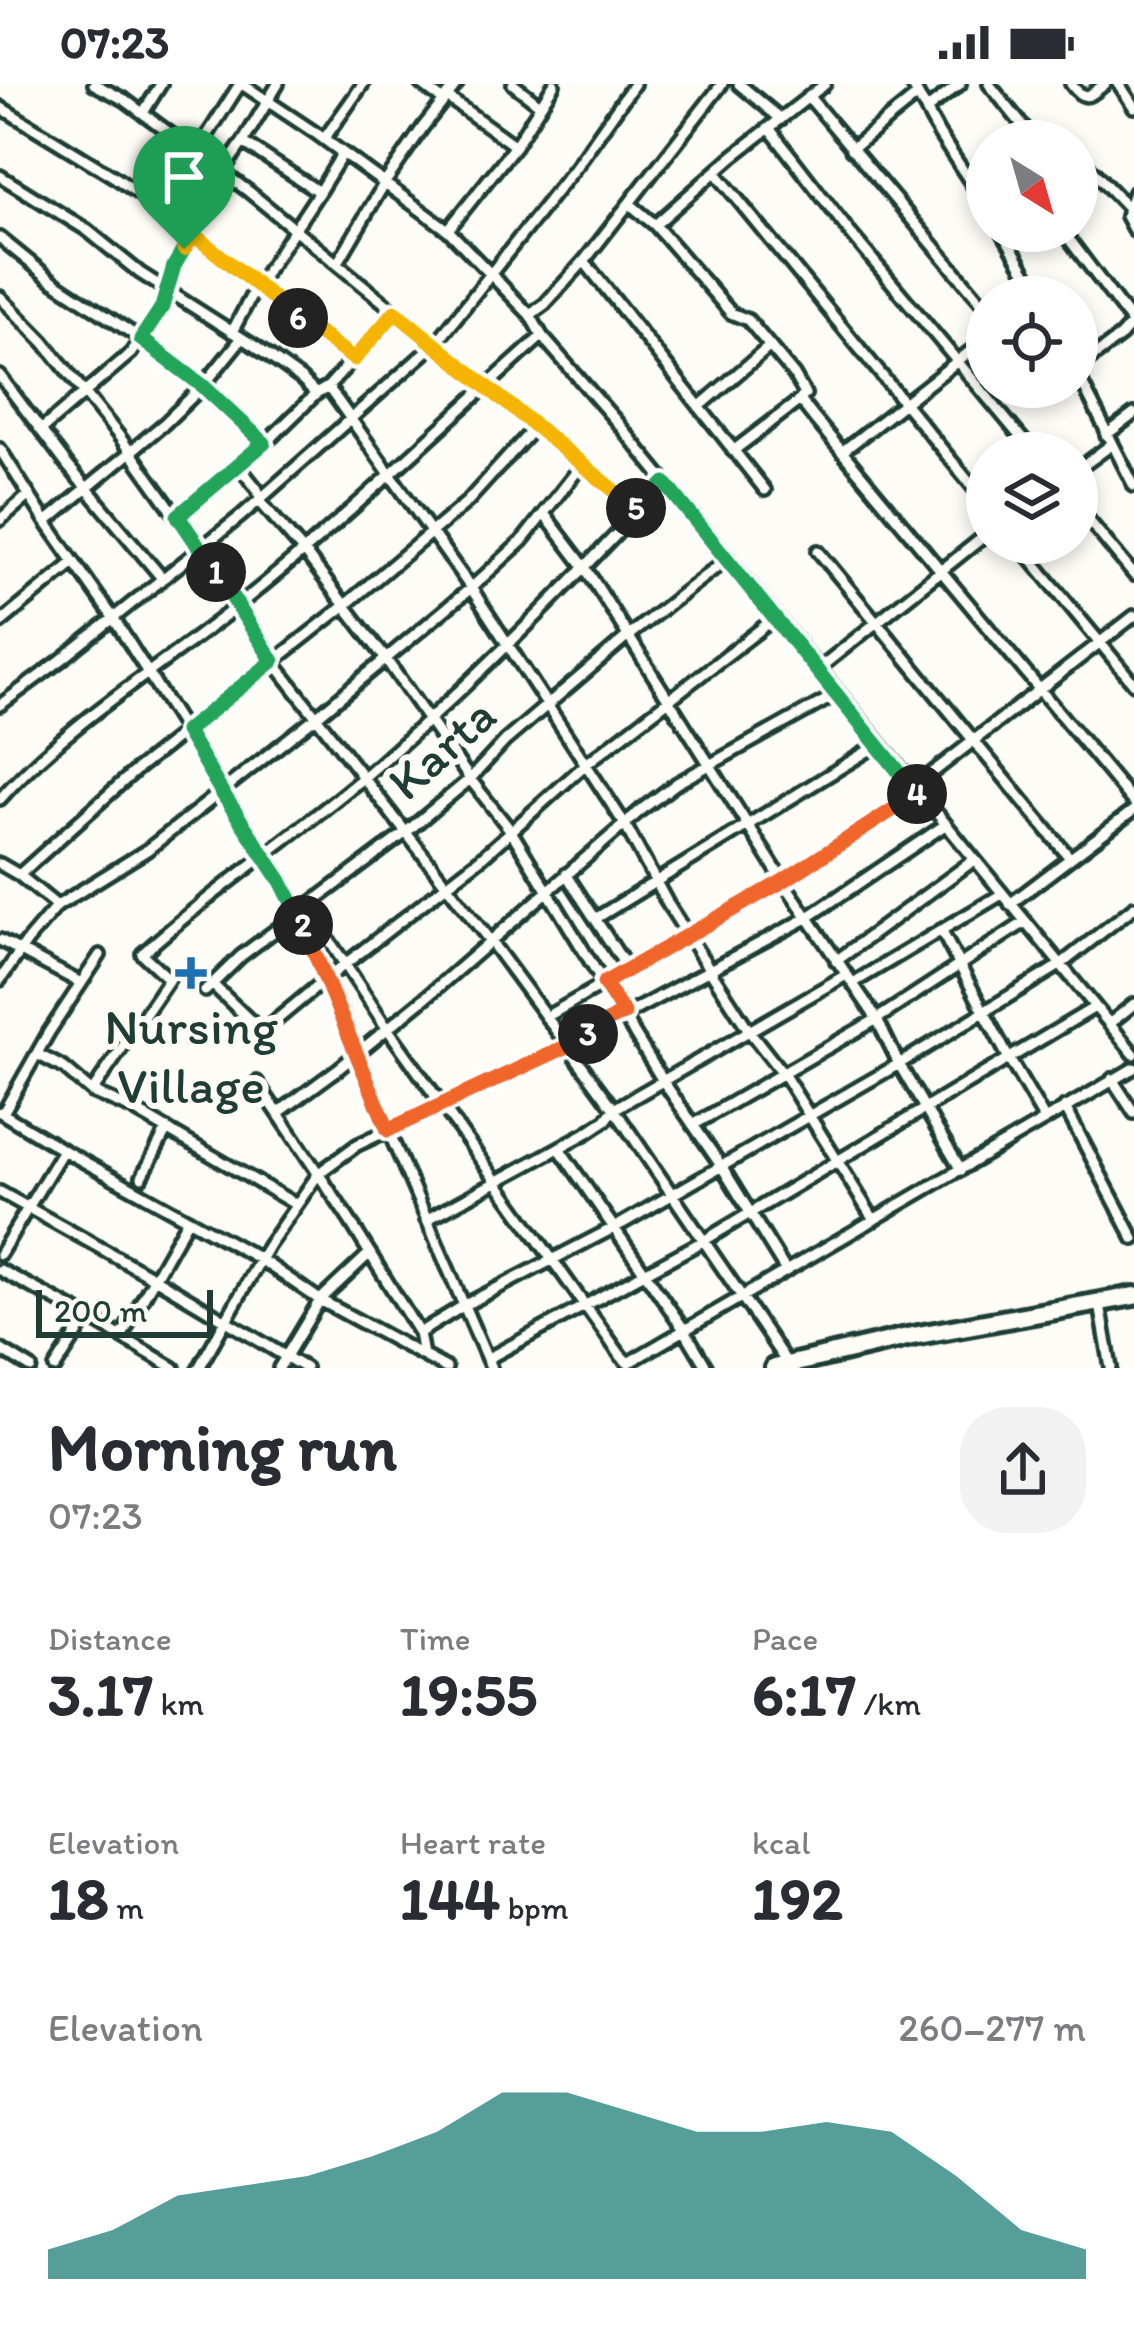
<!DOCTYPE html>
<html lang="en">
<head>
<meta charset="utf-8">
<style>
  :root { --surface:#fff; --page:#f2f2f3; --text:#2b2b33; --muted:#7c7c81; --accent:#0f766e }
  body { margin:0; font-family:Itim,sans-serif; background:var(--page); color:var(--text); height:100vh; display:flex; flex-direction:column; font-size:45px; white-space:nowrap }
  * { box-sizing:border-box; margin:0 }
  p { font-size:39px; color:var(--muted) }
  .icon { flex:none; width:66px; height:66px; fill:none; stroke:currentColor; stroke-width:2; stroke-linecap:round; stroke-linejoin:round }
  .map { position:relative; height:1284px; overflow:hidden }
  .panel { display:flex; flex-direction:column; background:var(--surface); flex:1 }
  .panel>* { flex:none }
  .needle { width:78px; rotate:143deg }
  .tools { position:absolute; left:966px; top:36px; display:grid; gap:24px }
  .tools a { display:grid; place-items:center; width:132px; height:132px; border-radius:50%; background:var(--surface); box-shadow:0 6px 18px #0003; font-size:60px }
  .scale { position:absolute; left:36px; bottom:30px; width:177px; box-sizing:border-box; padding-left:12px; border:6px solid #1f3d34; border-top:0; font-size:33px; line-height:42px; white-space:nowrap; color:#1f3d34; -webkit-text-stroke:9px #fdfcf7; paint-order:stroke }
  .pin { position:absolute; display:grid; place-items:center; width:102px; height:102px; color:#fff; margin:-123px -51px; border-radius:50% 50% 50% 0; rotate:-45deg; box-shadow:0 0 12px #0007 }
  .pin .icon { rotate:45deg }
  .km { position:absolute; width:60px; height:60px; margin:-30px; border-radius:50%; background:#222; color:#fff; font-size:33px; line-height:60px; text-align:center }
  .round { display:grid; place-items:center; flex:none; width:126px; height:126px; border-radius:48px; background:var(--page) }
  .head { display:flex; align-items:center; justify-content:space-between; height:204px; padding:0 48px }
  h1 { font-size:66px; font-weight:700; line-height:90px }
  .figures { display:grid; grid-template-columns:repeat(3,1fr); gap:18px; height:204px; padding:12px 48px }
  .figures div { display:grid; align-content:center }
  .figures b { font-size:60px; font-weight:700 }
  .figures small { font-size:33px; font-weight:400 }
  .figures p { font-size:33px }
  .chart { height:336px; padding:24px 48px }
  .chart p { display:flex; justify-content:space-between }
  .chart svg { width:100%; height:216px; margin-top:12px; fill:var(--accent); opacity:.7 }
  .status { display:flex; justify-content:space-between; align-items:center; height:84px; padding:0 60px; background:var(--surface); direction:ltr }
  .status svg { height:33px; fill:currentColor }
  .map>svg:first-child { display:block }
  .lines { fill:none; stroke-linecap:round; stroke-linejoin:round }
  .minor-casing { stroke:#1f3d34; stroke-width:18 }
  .highway-casing { stroke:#1f3d34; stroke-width:26 }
  .minor { stroke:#fdfcf7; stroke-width:9 }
  .highway { stroke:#fdfcf7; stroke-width:16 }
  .split-1-casing { stroke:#fff; stroke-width:24 }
  .split-2-casing { stroke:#fff; stroke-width:24 }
  .split-3-casing { stroke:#fff; stroke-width:24 }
  .split-4-casing { stroke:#fff; stroke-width:24 }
  .split-5-casing { stroke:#fff; stroke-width:24 }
  .split-6-casing { stroke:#fff; stroke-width:24 }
  .split-7-casing { stroke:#fff; stroke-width:24 }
  .split-1 { stroke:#22a559; stroke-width:15 }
  .split-2 { stroke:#22a559; stroke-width:15 }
  .split-3 { stroke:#f0652b; stroke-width:15 }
  .split-4 { stroke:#f0652b; stroke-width:15 }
  .split-5 { stroke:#22a559; stroke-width:15 }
  .split-6 { stroke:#f5b400; stroke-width:15 }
  .split-7 { stroke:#f5b400; stroke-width:15 }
  .poi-dot { fill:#1f6fb2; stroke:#fdfcf7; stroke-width:4.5 }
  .labels { text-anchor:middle; stroke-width:12; stroke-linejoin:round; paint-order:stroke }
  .street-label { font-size:51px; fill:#1f3d34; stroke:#fdfcf7 }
  .poi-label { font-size:51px; fill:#1f3d34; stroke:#fdfcf7 }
</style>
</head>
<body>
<div class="status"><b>07:23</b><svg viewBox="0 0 49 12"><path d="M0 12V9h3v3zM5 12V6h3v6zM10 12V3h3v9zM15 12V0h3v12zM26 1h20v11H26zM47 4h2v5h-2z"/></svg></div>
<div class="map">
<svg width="1134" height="1284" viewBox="0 0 1134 1284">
  <rect width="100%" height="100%" fill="#fdfcf7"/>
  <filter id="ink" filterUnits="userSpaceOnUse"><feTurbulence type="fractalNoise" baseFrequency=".00833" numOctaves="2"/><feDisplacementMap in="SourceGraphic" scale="24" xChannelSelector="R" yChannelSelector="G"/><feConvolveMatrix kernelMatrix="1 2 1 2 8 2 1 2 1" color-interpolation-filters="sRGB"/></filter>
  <g filter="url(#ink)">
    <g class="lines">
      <g class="minor-casing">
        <path id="minor" d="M94,0l31,16 123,91 391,320
          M242,0l75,50 131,96 82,85 12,21 74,85 518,633
          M421,0l23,17
          M513,0l27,21
          M739,0l42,35
          M912,0l27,50 48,73
          M989,0l34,42 15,15
          M1071,0c14,19 18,12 34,0
          M1119,0l15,23
          M447,13l68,49
          M809,13l178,212
          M0,23l116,71 47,33 93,76 98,73
          M926,26l34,-26
          M143,29l18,-29
          M769,44l82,106 183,219
          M324,55l39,-55
          M243,58l76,50 24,-39
          M851,65l67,-54
          M196,69l44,-69
          M1077,75l10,6 41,43
          M716,89l271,331
          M0,92l87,54 53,43 116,74 45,32 15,15
          M1134,108l-8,24 8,15
          M630,120l25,21 76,88 17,7 46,55 11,19 -5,6 14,18 320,385
          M655,141l77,-68 93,-73
          M184,142l59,-84 35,-58
          M448,146l67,-84 39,-62
          M1002,147l38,66
          M1063,147l71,94
          M0,154l53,43 88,58 62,47 61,57
          M584,177l138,-177
          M337,180l47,-80 39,-57 34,-43
          M0,213l44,45 75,94 85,119 69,106 224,289 117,159 173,254
          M530,231l15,-11 39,-43 181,229
          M232,248l23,-43 64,-97
          M1077,285l44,-33 13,-15
          M1077,289l57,113
          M0,292l68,90 94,112
          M328,303l143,201 153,235 45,83 41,64 40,62 36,46 88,142
          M699,323l71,-61
          M41,346l90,-77 31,-46 12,-41 20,-31
          M1106,351l28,-21
          M0,365l46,73 66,94 169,266 61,132 46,116 103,238
          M733,367l67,-51
          M843,367l144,-113
          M238,381l19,24 6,16 41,47 81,106 85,121 41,52 152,250 59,86 64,104
          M1077,386l34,-25
          M1077,422l57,69
          M545,431l41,54 197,312 94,138 22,45 62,106
          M177,432l96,-80 43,-42 12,-7 67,-75
          M0,436l29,-25
          M46,438l119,-99 38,-37 38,-47
          M1018,459l116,141
          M818,467l252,307
          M0,539l74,-61
          M817,586l170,-136
          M0,621l61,-45 180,-144 195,-173 141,-178 57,-81
          M914,703l220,-171
          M0,715c65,-74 164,-134 241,-196 105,-84 201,-178 301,-267
          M0,780l19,11 38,31
          M566,790l63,97
          M19,791l117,-105 208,-164 123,-104 68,-75
          M1010,820l124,-94
          M307,823l80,121 234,328 7,7
          M595,835l284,-175
          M941,846l67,127 37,63
          M0,856l81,43
          M836,877l138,-101
          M0,896l28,-40 29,-34 90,-56 169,-133 155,-129 51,-47 59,-75
          M853,899l149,-89
          M213,901l49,47
          M205,907l36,-35 164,-123 65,-54 35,-38 123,-105 99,-77
          M546,933l237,-136 136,-88
          M1109,940l25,-20
          M257,952l69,-57 154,-120 106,-95 189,-146
          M37,970l27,14 28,24 40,17 163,95
          M1112,995l22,34
          M257,998l93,139 69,112 4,22
          M92,1008l77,-113 -27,-25c75,-68 160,-123 236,-189 101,-88 195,-184 287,-282
          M1065,1023l69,132
          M0,1028l63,38 197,109 60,41 126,68
          M3,1029l46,-81 51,-77
          M278,1029l60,-44 93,-76 211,-184 35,-26 160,-89
          M693,1041l184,-106 148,-97
          M559,1064l126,183 22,37
          M142,1093l25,-48
          M0,1108l156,87 149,89
          M426,1136l162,-88 18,-12 8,-11 232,-134
          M0,1170l63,-104
          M0,1186l88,47 86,51
          M1101,1226l10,58
          M419,1249l44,-27 160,-83 276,-159 161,-99 74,-58
          M121,1253l67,-118
          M0,1265l31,19
          M487,1275l218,-119 390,-233
          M628,1279l506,-295
          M55,1284l33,-51
          M199,1284l69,-122 51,-73 38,-28 218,-102 40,-26 16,-5 176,-94 138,-93
          M279,1284l41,-68 50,-47"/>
      </g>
      <g class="highway-casing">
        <path id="highway" d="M774,1284l133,-31 227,-41"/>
      </g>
      <use href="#minor" class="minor"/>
      <use href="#highway" class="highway"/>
    </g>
  </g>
  <g class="lines" filter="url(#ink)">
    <g class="split-1-casing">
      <path id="split-1" d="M184,165l-10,17 -12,41 -21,32 62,47 61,57 -86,73 38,56"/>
    </g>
    <g class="split-2-casing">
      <path id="split-2" d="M216,488l57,89 -87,70 35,60 60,90 22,44"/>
    </g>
    <g class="split-3-casing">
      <path id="split-3" d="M303,841l85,205 186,-87 14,-9"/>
    </g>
    <g class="split-4-casing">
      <path id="split-4" d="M588,950l27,-17 9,-3 -20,-31 179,-102 134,-87"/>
    </g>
    <g class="split-5-casing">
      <path id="split-5" d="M636,424l3,3 26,-28 252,311"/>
    </g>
    <g class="split-6-casing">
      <path id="split-6" d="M298,234l56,41 41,-47 241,196"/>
    </g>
    <g class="split-7-casing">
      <path id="split-7" d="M184,165l10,-14 104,83"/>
    </g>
    <use href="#split-1" class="split-1"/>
    <use href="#split-2" class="split-2"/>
    <use href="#split-3" class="split-3"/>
    <use href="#split-4" class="split-4"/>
    <use href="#split-5" class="split-5"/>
    <use href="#split-6" class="split-6"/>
    <use href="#split-7" class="split-7"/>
  </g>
  <path class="poi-dot" d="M185 871h12v12h12v12h-12v12h-12v-12h-12v-12h12z"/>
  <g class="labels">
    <g class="street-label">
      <text transform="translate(441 664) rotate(-42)" y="18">Karta</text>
    </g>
    <g class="poi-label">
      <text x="191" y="960">Nursing<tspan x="191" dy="59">Village</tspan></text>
    </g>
  </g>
</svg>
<div class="tools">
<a><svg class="needle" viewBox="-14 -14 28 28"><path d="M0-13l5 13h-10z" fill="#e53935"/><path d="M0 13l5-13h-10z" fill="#7c7c81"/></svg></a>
<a><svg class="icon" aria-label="locate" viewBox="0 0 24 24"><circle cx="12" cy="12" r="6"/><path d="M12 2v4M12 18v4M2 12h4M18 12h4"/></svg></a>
<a><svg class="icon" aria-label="layers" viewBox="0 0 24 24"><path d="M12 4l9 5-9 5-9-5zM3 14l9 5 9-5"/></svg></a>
</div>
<div class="scale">200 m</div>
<div class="pin" style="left:184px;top:165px;background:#1e9e55"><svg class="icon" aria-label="arrive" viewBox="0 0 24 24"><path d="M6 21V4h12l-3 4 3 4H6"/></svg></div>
<b class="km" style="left:216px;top:488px">1</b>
<b class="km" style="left:303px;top:841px">2</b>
<b class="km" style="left:588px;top:950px">3</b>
<b class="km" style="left:917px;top:710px">4</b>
<b class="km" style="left:636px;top:424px">5</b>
<b class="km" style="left:298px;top:234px">6</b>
</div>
<section class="panel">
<div class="head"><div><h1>Morning run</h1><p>07:23</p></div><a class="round"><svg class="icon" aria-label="share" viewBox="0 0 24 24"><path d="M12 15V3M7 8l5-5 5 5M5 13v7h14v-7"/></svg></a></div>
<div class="figures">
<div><p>Distance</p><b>3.17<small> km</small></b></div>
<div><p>Time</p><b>19:55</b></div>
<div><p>Pace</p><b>6:17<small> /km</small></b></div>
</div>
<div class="figures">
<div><p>Elevation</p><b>18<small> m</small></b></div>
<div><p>Heart rate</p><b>144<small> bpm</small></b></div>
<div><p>kcal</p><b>192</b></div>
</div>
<div class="chart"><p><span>Elevation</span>260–277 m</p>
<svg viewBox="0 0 160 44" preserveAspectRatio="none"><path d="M0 44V38L10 34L20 27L30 25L40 23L50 19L60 14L70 6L80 6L90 10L100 14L110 14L120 12L130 14L140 23L150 34L160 38V44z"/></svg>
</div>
</section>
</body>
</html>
